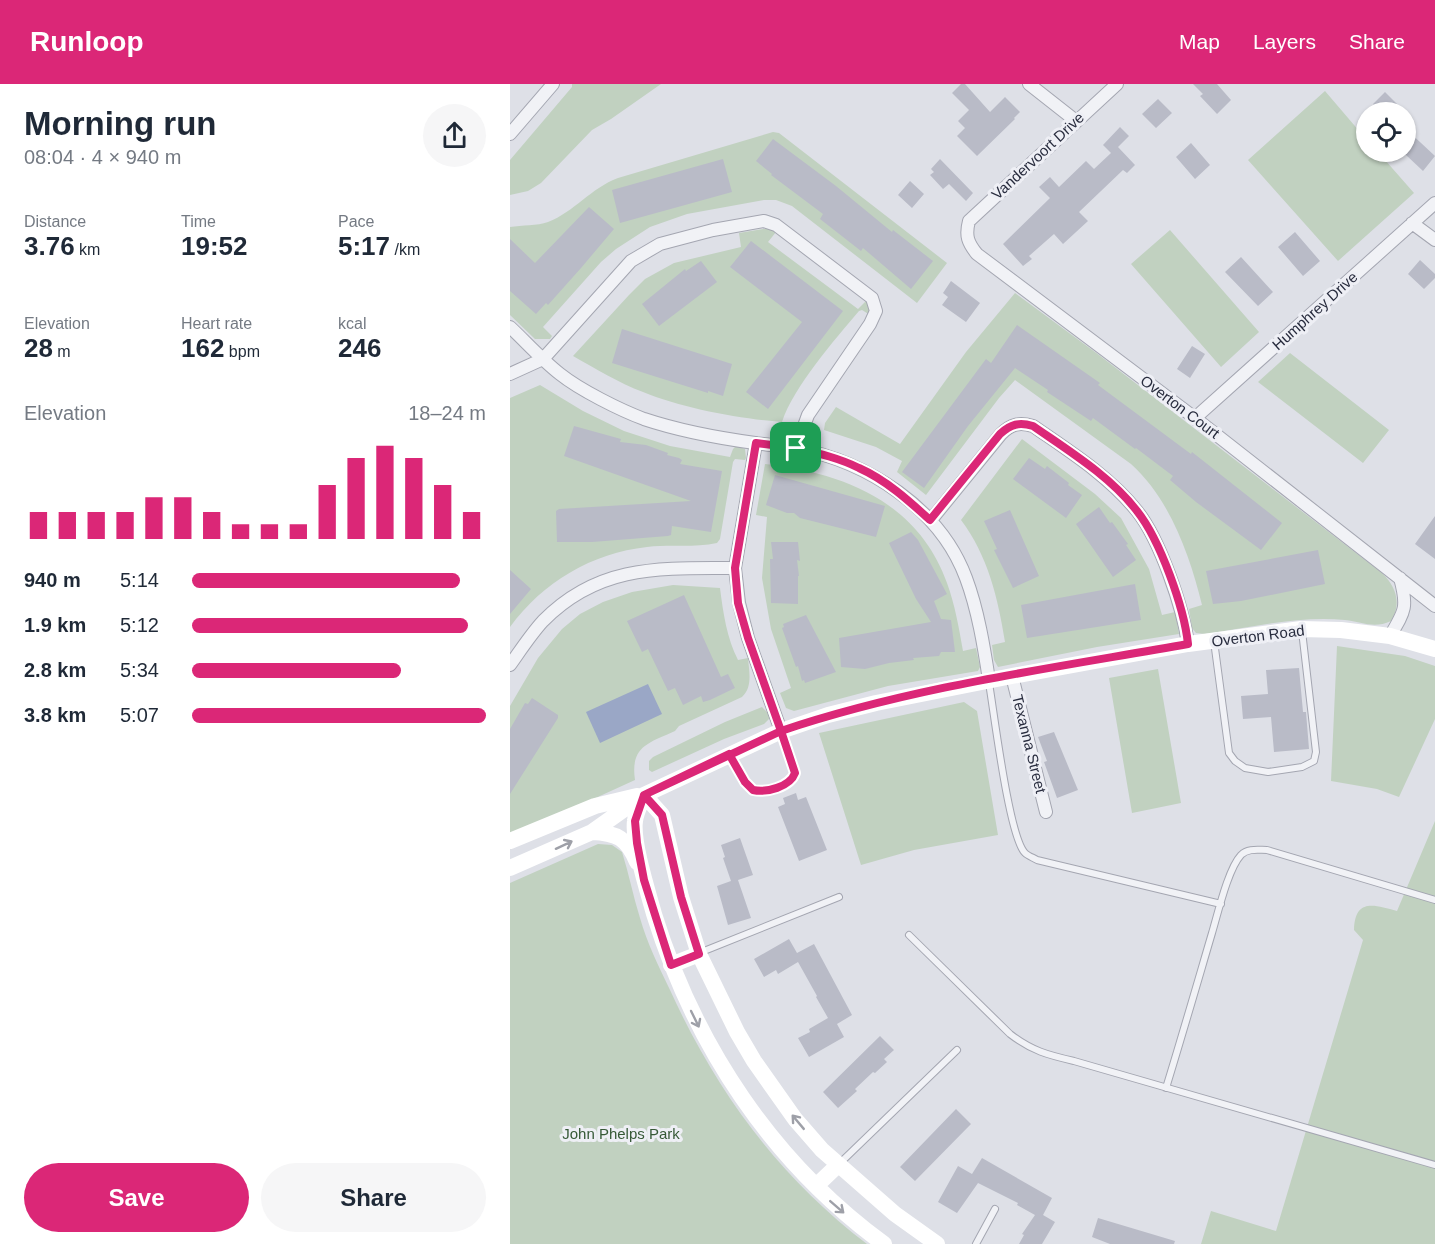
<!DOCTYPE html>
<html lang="en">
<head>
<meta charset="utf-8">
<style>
  :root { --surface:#fff; --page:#f6f6f7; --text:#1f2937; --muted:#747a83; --accent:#db2777 }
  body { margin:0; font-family:Arial,sans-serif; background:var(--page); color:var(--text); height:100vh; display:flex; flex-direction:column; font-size:22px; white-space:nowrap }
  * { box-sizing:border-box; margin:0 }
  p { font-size:20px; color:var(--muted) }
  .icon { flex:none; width:33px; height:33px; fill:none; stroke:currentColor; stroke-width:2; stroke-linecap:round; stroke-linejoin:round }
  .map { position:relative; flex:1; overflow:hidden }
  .details { display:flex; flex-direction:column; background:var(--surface); width:510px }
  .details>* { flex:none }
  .controls { position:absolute; left:846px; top:18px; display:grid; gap:12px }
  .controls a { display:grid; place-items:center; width:60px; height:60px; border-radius:50%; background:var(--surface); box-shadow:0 2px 4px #0004; font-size:30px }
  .pin { position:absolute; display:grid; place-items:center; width:51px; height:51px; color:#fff; margin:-26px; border-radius:12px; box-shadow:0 3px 9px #0006 }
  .round { display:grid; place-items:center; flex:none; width:63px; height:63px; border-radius:32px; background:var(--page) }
  .headline { display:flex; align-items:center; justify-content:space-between; height:102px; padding:0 24px }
  h1 { font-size:33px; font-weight:600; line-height:45px }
  .stats { display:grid; grid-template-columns:repeat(3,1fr); gap:9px; height:102px; padding:6px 24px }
  .stats div { display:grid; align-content:center }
  .stats b { font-size:26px; font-weight:600 }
  .stats small { font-size:16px; font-weight:400 }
  .stats p { font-size:16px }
  .chart { height:168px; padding:12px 24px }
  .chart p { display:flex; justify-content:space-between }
  .chart svg { width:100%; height:108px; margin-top:6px; stroke:var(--accent); stroke-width:6 }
  .cta { display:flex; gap:12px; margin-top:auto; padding:12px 24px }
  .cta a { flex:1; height:69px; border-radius:36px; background:var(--accent); color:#fff; font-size:24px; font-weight:600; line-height:69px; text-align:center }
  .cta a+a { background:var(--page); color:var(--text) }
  ul { padding:0 24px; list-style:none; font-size:20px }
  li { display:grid; grid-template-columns:96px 72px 1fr; align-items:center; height:45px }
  li i { height:15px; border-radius:8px; background:var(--accent) }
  header { display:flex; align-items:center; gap:36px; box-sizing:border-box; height:84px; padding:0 30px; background:var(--accent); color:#fff }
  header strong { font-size:28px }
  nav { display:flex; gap:33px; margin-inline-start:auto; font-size:21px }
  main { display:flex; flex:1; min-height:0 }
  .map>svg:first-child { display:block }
  .green { fill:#c1d1c0 }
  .water { fill:#9aa7c6 }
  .building { fill:#b9bbc7 }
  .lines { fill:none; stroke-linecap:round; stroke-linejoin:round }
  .lane-casing { stroke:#a4a6b1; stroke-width:8 }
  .street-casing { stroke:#a4a6b1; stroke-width:14 }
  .lane { stroke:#f1f2f6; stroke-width:6 }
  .street { stroke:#f1f2f6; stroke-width:12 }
  .secondary { stroke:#fff; stroke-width:16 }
  .oneway { stroke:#9ea0a8 }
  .route-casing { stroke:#fff; stroke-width:12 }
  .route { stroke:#db2777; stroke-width:8 }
  .labels { text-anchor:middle; stroke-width:6; stroke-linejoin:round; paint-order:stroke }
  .street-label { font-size:15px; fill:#282c3e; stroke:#eeeff5 }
  .park-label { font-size:15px; fill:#365936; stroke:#eeeff5 }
</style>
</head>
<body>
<header>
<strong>Runloop</strong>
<nav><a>Map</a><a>Layers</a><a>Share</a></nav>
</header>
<main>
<section class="details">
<div class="headline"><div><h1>Morning run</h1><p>08:04 · 4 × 940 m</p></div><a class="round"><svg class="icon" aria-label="share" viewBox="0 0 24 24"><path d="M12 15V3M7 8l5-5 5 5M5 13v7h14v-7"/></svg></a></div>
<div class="stats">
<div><p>Distance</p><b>3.76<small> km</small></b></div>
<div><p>Time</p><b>19:52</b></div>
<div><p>Pace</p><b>5:17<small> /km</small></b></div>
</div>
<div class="stats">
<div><p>Elevation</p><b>28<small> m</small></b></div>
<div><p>Heart rate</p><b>162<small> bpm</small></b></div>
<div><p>kcal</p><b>246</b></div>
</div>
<div class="chart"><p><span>Elevation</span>18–24 m</p>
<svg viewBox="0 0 160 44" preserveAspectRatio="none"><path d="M5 44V33M15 44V33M25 44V33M35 44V33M45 44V27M55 44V27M65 44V33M75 44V38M85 44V38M95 44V38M105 44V22M115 44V11M125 44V6M135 44V11M145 44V22M155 44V33"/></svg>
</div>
<ul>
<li><b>940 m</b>5:14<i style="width:91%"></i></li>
<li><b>1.9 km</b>5:12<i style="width:94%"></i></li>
<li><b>2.8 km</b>5:34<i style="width:71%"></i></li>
<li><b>3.8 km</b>5:07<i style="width:100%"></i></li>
</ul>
<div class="cta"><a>Save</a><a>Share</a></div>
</section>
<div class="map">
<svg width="925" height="1160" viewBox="0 0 925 1160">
  <rect width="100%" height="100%" fill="#dee0e7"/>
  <path class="green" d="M62,0h89l-50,35 -19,11 -51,53 -13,8 -18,4v-35l62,-73z
    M815,7l41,48v13h12l36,41 -76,68 -90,-101z
    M263,48l6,1 168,130 -30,40 -125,-97 -16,-6h-12l-77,14 -37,13 -34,22 -15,13 -58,65 9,9 -2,3h-15l-25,-24v-88c12,-2 27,-1 38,-5 26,-10 43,-34 70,-44z
    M253,145h9l4,3 -8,10 90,67 8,-8h3l1,14 -8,-5 -3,1c-24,28 -66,77 -77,111 -41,-3 -101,-14 -139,-30 -24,-9 -47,-23 -70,-36l56,-61 16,-16 29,-16 67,-16 -2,-14z
    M660,146l89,102 -38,35 -90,-103z
    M505,209l84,62 283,218c14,13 20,31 9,48 -17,8 -29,1 -46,-1 -44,-5 -96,8 -140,14l-9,-1 -4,-5 -3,-19 13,-4c-12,-49 -32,-106 -71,-141l-116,-84 -16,18 -73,97 -29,-23 5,-11 -26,-14 -52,-17 1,-7 11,-16 64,37 66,-92z
    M780,269l99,77 -26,33 -105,-81z
    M30,301l43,26 41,20 46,15 60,11 3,-8 3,-3 9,3 1,9 -1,2 -10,-1 -2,3 -13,77 -3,4c-22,5 -47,1 -70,4 -55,6 -104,35 -137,80v-229z
    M512,355l73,55 26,24 28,51 13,46 13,-3 4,22 -82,13 -99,20 -4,-7 -2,-15 13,-3c-7,-44 -17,-86 -44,-122z
    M255,380c79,9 153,38 182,119 8,22 12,45 16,68l13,-3 4,19 -2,4 -90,15 -94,25 -8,-3 -6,-15 11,-5 -20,-59 -9,-51 5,-61 -11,-2z
    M163,501l47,3c3,24 7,51 18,72l10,-2c1,13 5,29 -6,39l-63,29 -4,5c-26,12 -45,15 -40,49l-125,57v-131l28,-48 24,-29 18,-15 23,-12 29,-10z
    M827,562l68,10 30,10v53l-36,78 -22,-8 -46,-8z
    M648,585l23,134 -49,10 -23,-135z
    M454,618l13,9 21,124 -84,15 -53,15 -42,-132z
    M252,623l7,7v5l-5,5 -40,15 -72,33 -3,-2v-9l4,-4 72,-35z
    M925,737v423h-234l10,-33 65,20 87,-291 -9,-10c1,-32 20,-25 43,-19z
    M88,760l14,1 10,7c7,22 11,44 18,66 7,25 19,49 30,72 46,101 108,186 197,254h-357v-361z"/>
  <path class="water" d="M138,600l14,30 -62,29 -14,-31z"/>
  <path class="building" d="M451,0h4l25,28 15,-15 15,15 -6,6 1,1 -38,37 -20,-20 8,-8 -7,-7 11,-11 -17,-17z
    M683,0h24l14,16 -14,14 -17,-18 3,-2z
    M875,8l20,20h-24l-8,-8z
    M648,15l14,14 -16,15 -14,-14z
    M610,43l9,9 -11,11 17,18 -8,8 -4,-3 -44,42 9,9 -25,23 -9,-10 -25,22 3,3 -9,7 -20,-22 47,-46 -11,-11 11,-10 9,10 27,-26 8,8 17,-16 -8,-8z
    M896,45l29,27 -12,15 -17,-16z
    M263,55l63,47 56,46 1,-2 40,31 -22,28 -48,-41 -2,3 -41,-32 3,-5 -52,-39 1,-1 -16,-13z
    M681,59l19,22 -15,14 -19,-22z
    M213,75l9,33 -112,31 -8,-33z
    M430,75l33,34 -7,8 -17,-17 -6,5 -13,-14 4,-3 -3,-3z
    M400,97l14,13 -12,14 -14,-13z
    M79,123l25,22 -33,39 -33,37 -2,-2 -10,11 -26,-23v-52l25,24z
    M785,148l25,29 -17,15 -25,-29z
    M241,157l92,70 -75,98 -22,-17 56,-70 -72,-55z
    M731,173l32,35 -15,14 -33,-34z
    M910,176l15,14v4l-11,11 -16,-15z
    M191,177l16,21 -58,44 -17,-22 43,-35 1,2z
    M441,197l29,22 -14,19 -24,-17 6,-8 -5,-4z
    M507,241l83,58 -2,2 93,69 1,-2 90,71 -21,27 -65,-48 -26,-22 3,-4 -37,-28 -1,1 -42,-31 -2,3 -44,-29 1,-2 -33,-22 -47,58 -44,62 -22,-16 84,-113 5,4z
    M112,245l110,35 -9,32 -15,-5v2l-96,-30z
    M682,262l13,8 -15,24 -13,-9z
    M64,342l47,13 -1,3 26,3 22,8 -1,2 12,3 3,2 -2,4 42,7 -11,61 -39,-6 -1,9 -3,1 -76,6h-35l-1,-31 3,-2 132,-8 -127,-45z
    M519,374l16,11 2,-3 22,17 -1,2 14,10 -16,23 -53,-39z
    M265,391l110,31 -9,31 -76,-19 -6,-5h-7l-21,-8z
    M589,423l11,16 2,-1 16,22 -2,1 10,15 -23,17 -37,-53z
    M500,426l29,66 -26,12 -19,-38 3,-1 -13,-28z
    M925,432v43l-20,-15z
    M401,448l7,8 29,54 -13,7 7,18 10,1 4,32h-14l-2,4 -26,2 1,2 -25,3 -24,6 -24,-2 -2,-29 92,-16 -15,-23 -27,-56z
    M261,458h27l2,19 -3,-1 2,16h-1v28l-27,-1 -1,-44h3z
    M808,466l7,34 -84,17 -28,3 -7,-33z
    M0,486l21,19 -21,25z
    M625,500l6,36 -114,18 -6,-33z
    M174,511l37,82 7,-3 7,14 -25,12 -7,2 -2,-6 -18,9 -8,-17 -7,3 -20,-42 -6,3 -15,-31z
    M296,531l30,57 -31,11 -1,-3 -2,1 -4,-15 -2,1 -14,-39 2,-1 -1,-3z
    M789,584l4,44h3l3,37 -35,3 -3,-35 -28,2 -2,-23 27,-2 -2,-24z
    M22,614l26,17v3l-48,76v-65l15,-26 3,1z
    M544,648l24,58 -21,8 -13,-36 3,-1 -9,-24z
    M286,709l2,7 8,-3 21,53 -28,11 -21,-54 7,-3 -2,-6z
    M230,754l13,37 -15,5 13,38 -23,7 -11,-39 14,-5 -8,-23 2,-1 -4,-12z
    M279,855l8,14 17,-9 38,71 -15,9 7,13 -35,20 -11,-19 12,-6 -1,-3 19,-11 -12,-21 1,-1 -19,-34 -20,12 -2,-4 -12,7 -10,-18z
    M370,952l14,14 -10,9 3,3 -12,11 -2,-1 -18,17 2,2 -19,17 -15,-16z
    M446,1025l15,15 -56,57 -15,-14z
    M472,1074l70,40 -9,17 12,7 -13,22h-23l5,-9 -2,-1 13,-19 -18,-10 1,-2 -40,-20 -21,30 -19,-11 20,-36 14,8z
    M588,1134l77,23 -1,3h-64l-18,-7z"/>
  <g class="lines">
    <g class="lane-casing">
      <path id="lane" d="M704,557l15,112 6,8 10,7 23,4 34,-5 12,-6 2,-9 -14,-121
        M479,599c5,29 20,154 36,170 3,3 9,5 12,7l184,44
        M220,671c12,22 17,45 47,32 8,-3 16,-5 18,-14l-13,-40
        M399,851l101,99c22,17 38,21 64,27l361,104
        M189,869l140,-56
        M656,1004c16,-52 31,-104 46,-155 6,-20 16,-64 29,-78 7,-7 17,-5 26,-5l168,50
        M329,1080l118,-114
        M466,1160l19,-35"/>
    </g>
    <g class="street-casing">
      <path id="street" d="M519,0l47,37
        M607,0l-148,137c-4,15 -1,22 8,33l218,164 240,188
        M0,50l43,-50
        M902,139l23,17
        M0,243c16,15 32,33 50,47 20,16 60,36 84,45 36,12 74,19 111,24 14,2 28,3 41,5 72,14 144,60 170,130 12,32 18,69 23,102
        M0,290l33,-15 88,-98 29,-17 53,-14 51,-9 12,4 96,73 4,13 -6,13 -62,91 -12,33
        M685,334l240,-215
        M246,359l-21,125 4,35 9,35 33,93
        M421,436l70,-86c10,-10 18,-12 32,-8 36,25 76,50 104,85 23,29 46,96 51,133
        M880,552c15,-25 18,-29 10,-58
        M0,581c10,-14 21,-31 33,-44 56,-57 118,-53 192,-53
        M502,592l34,136"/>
    </g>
    <use href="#lane" class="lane"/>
    <use href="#street" class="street"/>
    <path class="secondary" d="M134,711l18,20 19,82 18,57 38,78 17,29 41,58 27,31 73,64 42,30
      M134,711c-3,8 -8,17 -9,26 -3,21 13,71 19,93 41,132 118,248 230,330
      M82,748c25,1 35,6 45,30
      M0,757l85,-35 42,-10
      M0,784l82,-36 52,-37 137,-64 47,-16 48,-12 136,-27 176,-32 113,-15 40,1 49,6 45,13
      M161,881l28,-11
      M306,1102l22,-21"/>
  </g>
  <defs><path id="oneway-shaft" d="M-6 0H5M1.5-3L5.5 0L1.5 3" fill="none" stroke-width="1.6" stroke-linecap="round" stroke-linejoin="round" transform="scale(1.5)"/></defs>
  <g class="oneway">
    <use href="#oneway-shaft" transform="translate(54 761) rotate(-25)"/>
    <use href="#oneway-shaft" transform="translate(185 935) rotate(64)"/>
    <use href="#oneway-shaft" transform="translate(288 1038) rotate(-130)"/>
    <use href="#oneway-shaft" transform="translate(327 1123) rotate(41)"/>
  </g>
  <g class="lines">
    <g class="route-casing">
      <path id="route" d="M286,364l-40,-5 -21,125 3,35 10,35 33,93 -137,64 -9,26 2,22 7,37 27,85 28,-11 -18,-57 -19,-82 -18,-20 85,-41 16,28 8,8c13,3 37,-3 42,-17l-14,-42c130,-44 272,-63 407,-87 -4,-37 -28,-104 -51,-133 -27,-35 -68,-60 -104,-85 -14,-4 -22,-2 -33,8l-70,86c-22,-20 -44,-40 -71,-52 -20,-10 -42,-15 -63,-20"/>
    </g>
    <use href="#route" class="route"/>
  </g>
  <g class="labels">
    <g class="street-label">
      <text transform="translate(528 72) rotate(-43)" y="5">Vandervoort Drive</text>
      <text transform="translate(805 227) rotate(-42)" y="5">Humphrey Drive</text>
      <text transform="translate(670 323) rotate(37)" y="5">Overton Court</text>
      <text transform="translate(748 552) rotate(-7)" y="5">Overton Road</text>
      <text transform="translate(519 660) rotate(76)" y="5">Texanna Street</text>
    </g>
    <g class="park-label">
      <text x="111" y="1055">John Phelps Park</text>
    </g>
  </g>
</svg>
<div class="controls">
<a><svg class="icon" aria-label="locate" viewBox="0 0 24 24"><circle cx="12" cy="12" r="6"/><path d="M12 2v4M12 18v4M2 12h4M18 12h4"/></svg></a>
</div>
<div class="pin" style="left:286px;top:364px;background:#1e9e55"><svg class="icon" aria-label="arrive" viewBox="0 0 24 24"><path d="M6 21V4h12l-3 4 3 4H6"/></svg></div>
</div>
</main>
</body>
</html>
